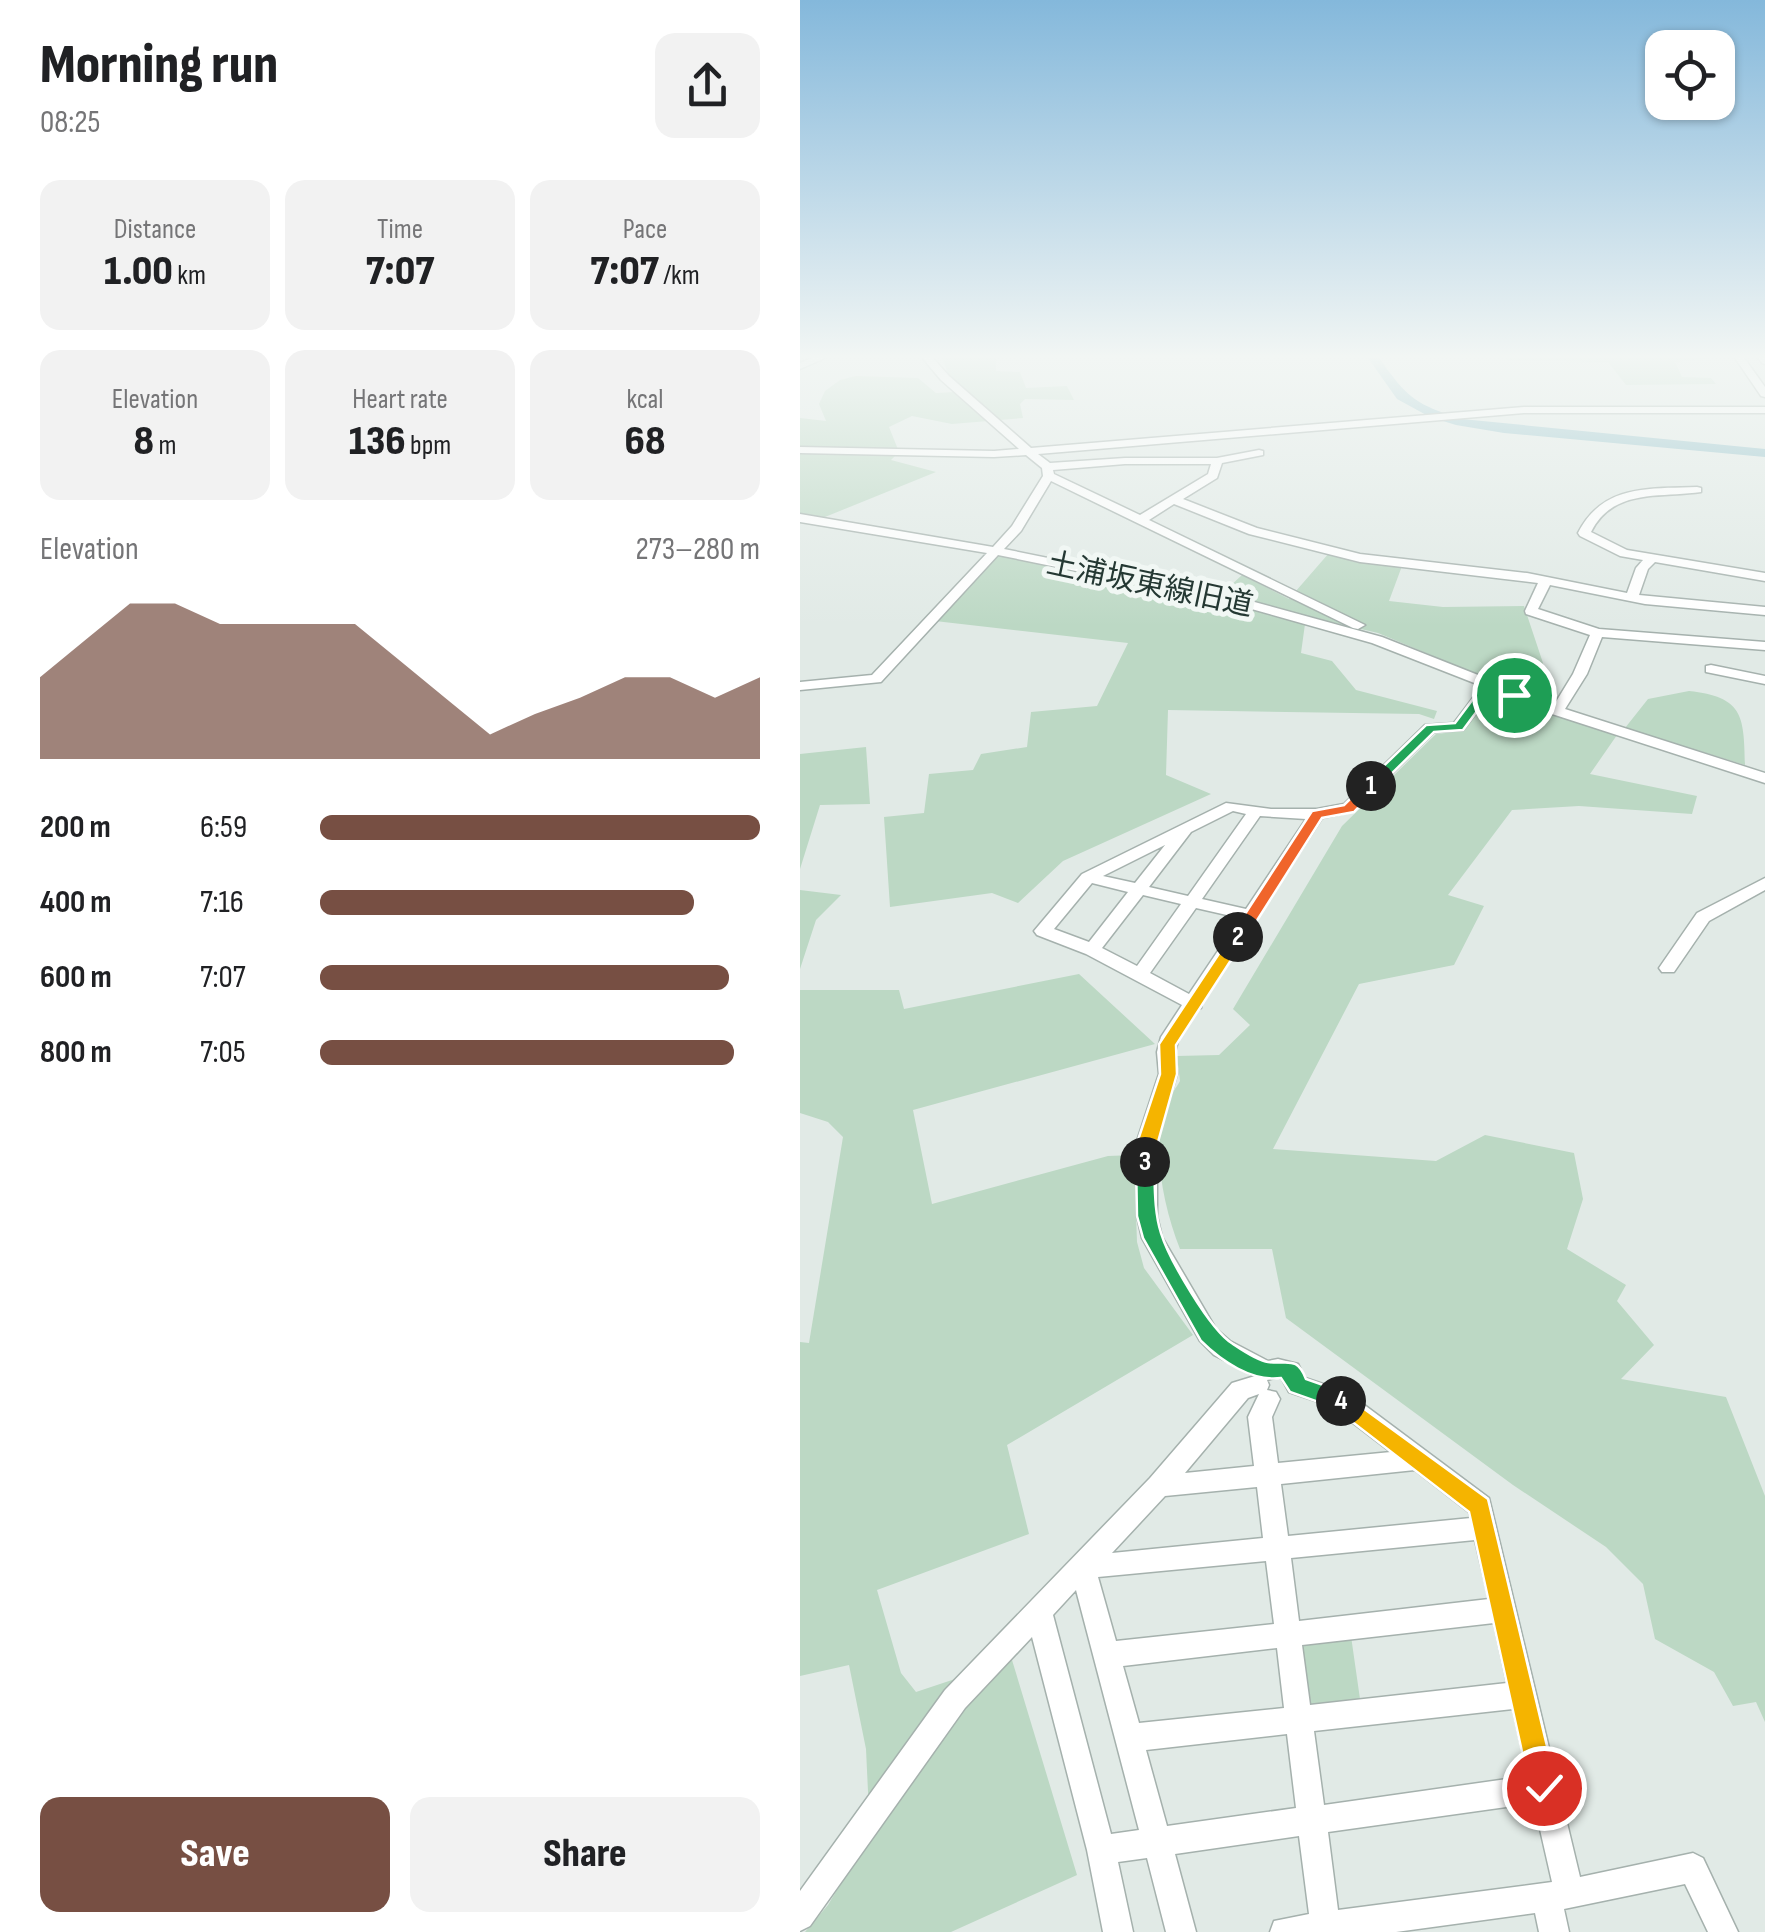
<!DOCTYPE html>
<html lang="en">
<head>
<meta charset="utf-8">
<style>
  :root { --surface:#fff; --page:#f2f2f2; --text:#202124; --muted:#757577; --accent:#774f43 }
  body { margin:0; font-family:"Sofia Sans Condensed","Noto Sans JP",sans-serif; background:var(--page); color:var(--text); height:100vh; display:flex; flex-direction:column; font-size:38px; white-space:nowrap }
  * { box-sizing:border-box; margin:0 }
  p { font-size:32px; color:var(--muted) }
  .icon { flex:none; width:55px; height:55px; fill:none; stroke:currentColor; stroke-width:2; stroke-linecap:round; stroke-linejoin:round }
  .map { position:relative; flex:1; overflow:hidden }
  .drawer { display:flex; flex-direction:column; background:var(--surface); width:800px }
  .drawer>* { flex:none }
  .tools { position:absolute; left:845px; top:30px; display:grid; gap:20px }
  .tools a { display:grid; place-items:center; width:90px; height:90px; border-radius:20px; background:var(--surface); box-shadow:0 2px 8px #0004; font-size:50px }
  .pin { position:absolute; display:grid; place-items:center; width:85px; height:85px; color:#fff; margin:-42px; border:5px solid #fff; border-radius:50%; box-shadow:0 2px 10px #0007 }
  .km { position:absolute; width:50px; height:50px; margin:-25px; border-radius:50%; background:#222; color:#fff; font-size:28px; line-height:50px; text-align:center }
  .round { display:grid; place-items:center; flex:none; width:105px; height:105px; border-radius:20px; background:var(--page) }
  .headline { display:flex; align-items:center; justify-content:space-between; height:170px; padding:0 40px }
  h1 { font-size:55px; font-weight:800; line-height:75px }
  .metrics { display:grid; grid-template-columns:repeat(3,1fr); gap:15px; height:170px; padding:10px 40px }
  .metrics div { display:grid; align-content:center; border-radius:20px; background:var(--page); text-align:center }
  .metrics b { font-size:42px; font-weight:800 }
  .metrics small { font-size:28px; font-weight:400 }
  .metrics p { font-size:28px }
  .chart { height:280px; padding:20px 40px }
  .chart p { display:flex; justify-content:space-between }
  .chart svg { width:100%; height:180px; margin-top:10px; fill:var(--accent); opacity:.7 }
  .action { display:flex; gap:20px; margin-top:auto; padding:20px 40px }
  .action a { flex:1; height:115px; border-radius:20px; background:var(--accent); color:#fff; font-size:40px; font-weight:800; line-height:115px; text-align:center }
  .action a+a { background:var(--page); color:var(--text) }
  ul { padding:0 40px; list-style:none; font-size:32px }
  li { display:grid; grid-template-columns:160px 120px 1fr; align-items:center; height:75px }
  li i { height:25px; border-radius:12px; background:var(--accent) }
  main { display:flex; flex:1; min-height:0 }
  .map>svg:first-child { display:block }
  .green { fill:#bcd8c4 }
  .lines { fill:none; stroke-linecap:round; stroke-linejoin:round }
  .river { fill:#8fbfc8; fill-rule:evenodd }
  .minor-casing { stroke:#a5b1ad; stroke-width:3 }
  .minor { fill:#fff; fill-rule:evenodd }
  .split-1 { fill:#22a559; stroke:#fff; stroke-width:2.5 }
  .split-2 { fill:#f0652b; stroke:#fff; stroke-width:2.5 }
  .split-3 { fill:#f5b400; stroke:#fff; stroke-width:2.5 }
  .split-4 { fill:#22a559; stroke:#fff; stroke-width:2.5 }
  .split-5 { fill:#f5b400; stroke:#fff; stroke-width:2.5 }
  .labels { text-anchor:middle; stroke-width:10; stroke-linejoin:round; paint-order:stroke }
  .far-street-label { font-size:30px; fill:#243833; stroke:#f1f7f4 }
</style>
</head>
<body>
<main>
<section class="drawer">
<div class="headline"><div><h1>Morning run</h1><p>08:25</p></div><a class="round"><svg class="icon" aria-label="share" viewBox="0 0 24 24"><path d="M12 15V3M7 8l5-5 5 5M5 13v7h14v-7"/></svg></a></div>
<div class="metrics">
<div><p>Distance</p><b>1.00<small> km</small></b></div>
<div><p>Time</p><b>7:07</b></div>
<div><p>Pace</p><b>7:07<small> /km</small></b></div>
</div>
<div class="metrics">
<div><p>Elevation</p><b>8<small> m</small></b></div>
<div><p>Heart rate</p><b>136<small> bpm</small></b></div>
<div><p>kcal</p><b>68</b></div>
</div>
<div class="chart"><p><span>Elevation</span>273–280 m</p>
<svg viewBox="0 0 160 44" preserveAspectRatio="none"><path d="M0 44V24L10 15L20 6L30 6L40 11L50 11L60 11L70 11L80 20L90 29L100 38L110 33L120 29L130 24L140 24L150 29L160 24V44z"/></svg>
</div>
<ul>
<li><b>200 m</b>6:59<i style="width:100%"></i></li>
<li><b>400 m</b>7:16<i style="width:85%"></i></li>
<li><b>600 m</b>7:07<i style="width:93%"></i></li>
<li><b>800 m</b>7:05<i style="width:94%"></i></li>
</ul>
<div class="action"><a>Save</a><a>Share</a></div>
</section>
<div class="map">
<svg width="965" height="1932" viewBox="0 0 965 1932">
  <rect width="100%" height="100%" fill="#e1eae6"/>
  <path class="green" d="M141,355h55v16l24,1 6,16 41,-2 7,14 -49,-1 -5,5 3,14 -71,6 -40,-8 -23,11 10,25 -8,8 45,12 -111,45 -25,-2v-97l26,3 -7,-17 6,-13 15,-11 16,-4 62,2 18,15 19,-1z
    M707,356l215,-1 1,2 -48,5 7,15 29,1 5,6 -90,1 -18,-23 -101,-2z
    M529,553l25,9 48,4 -13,35 54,6 81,-1 19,57 -19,31 -146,-61 -64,-15 -9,6 -4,29 31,8 24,29 81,21 -3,8 -15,-5 -251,-4 -2,65 45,19 -148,67 -45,42 -26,-10 -102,14 -6,-90 40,-4 5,-39 44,-4 8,-16 46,-7 4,-35 66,-6 31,-63 -193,-22 62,-66 219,44 26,-24 47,24z
    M889,691c54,6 55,24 56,74l-120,-37 23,-29z
    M689,692l128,43 -27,39 107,22 -5,18 -113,-8 -67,4 -64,85 36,11 -30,59 -95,19 -86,165 163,12 49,-26 89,18 9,46 -16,50 59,36 -9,16 37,44 -33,34 105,18 39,99v226l-9,-20 -23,4 -19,-34 -59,-33 -12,-55 -37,-37 -93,-62 -227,-167 -14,-69h-92c-16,-41 -28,-96 -16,-140 3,-10 11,-19 16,-28l-3,-25 42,-1 31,-30 -17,-16 109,-183 94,-92 28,-3z
    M66,747l4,57 -50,1 -20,64v-115z
    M0,890l41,5 -25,25 -16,49z
    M279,974l76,70 -242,66 19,94 176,-48 26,-1 3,87 7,26 49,67 -186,110 22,89 -152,56 24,83 15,19 96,-32 65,215 -126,57h-146l23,-27 42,-71 -4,-85 -17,-84 -49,11v-334l9,1 34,-206 -15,-15 -28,-9v-123h99l5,19z
    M551,1636l10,70 -53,5 -9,-70z"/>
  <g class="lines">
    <path class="river" d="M566,355h11c29,41 36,49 85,64l303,30v8l-261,-24 -48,-8 -26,-8 -33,-18z"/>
    <g class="minor-casing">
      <path id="minor" d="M18,355h14l-32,14v-6z
        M120,355h10l19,21 82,72 493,-41h241v6h-241l-486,41 12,9 75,-5h92l42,-8 4,1v4l-41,8 -5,15 -34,21 74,29 103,26 167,19 100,20 9,-25 7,-8 -23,-4 -40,-20 -2,-3c25,-49 70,-44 119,-46l4,1v4c-41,6 -88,-4 -110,40l36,18 138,23v8l-110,-19 -7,7 -9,26 126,12v8l-120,-11 -95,-19 -12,24 61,20 166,13v8l-163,-13 -15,37 -22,35 200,64v10l-213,-69 -59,-23 -30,39 -29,2 -80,79 -32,7 -120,184 -1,6 -4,1 -18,28 -4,15 2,22 -20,67v75l5,21 54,92 14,12 38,20 10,-2 20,5 7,14 42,14 142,106 91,379 113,-24 10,5 35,74h-30l-23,-48 -121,25 5,23h-30l-4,-19 -139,19h-126l4,-11 35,-7 -10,-78 -124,18 21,78h-30l-19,-74 -29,4 15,70h-30l-16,-82 -55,-213 -67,71 -155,218 -10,5v-40l145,-201 205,-212 82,-95 23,-7 -41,-21 -14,-14 -58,-103 -5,-22v-75l22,-67 -2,-22 4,-15 21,-32 -96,-51 -49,-19 -3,-4 48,-57 144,-71 45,6h46l27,-5 81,-79 29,-2 28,-37 -110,-43 -149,-42 -225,-46 -117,127 -81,8v-8l72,-7 115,-122 -187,-31v-8l193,33 19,-21 31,-50 -1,-8 -16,-13 -32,2 -194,-4v-6l194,4 25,-2 -78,-69zM325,464h86l-3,10 -68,41 -86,-41 -1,-4zM251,481l302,147 5,1 7,-4 -216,-105 25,-16 75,30 111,28 178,21 -13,28 1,3 64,21 -17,39 -19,31 -172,-68 -157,-43 -221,-45 17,-18zM433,811l13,3 -58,82 -39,-9 42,-55zM460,816l46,3 -60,90 -44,-10zM365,845l-30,38 -32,-7zM292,883l36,9 -39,50 -35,-13zM343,895l38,9 -44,62 -35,-18zM396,908l44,10 -51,76 -39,-21zM478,1377l4,2 7,13 42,14 60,46 -113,11 -6,-46 8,-18 -4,-7 -9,-2 2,-5 -2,-5zM459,1394l-11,23 6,49 -69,7 63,-75zM615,1470l54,42 2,6 -183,18 -7,-52zM457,1487l6,51 -151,15 53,-57zM675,1540l14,59 -190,22 -8,-63zM466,1561l8,63 -158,17 -18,-64zM276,1590l63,240 -28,4 -58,-219zM694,1623l13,60 -197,22 -8,-60zM477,1648l7,60 -145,15 -16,-57zM713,1709l15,67 -204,29 -10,-74zM487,1734l9,74 -129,18 -21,-76zM734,1803l18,79 -214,28 -10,-78z
        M933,355h9l23,32v10l-4,-1z
        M956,355h9v9l-3,-1z
        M911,665l54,11v8l-59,-12v-6z
        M965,878v12l-56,31 -35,51h-12l-3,-4 38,-55z"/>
    </g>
    <use href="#minor" class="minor"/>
  </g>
  <linearGradient id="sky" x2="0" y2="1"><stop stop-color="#84b8db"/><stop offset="0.57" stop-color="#f2f6f4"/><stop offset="1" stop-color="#f2f6f4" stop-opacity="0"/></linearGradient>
  <rect width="965" height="626" fill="url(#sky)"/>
  <path class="split-1" d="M685,683l35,12 -6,4 -22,-8 -29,39 -29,2 -58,57h-10v-6l60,-58 29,-2z"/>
  <path class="split-2" d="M566,783l12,3 -24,26 -32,6 -78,123h-12l-2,-4 82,-126 32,-6z"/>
  <path class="split-3" d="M432,934l14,3 -70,108 1,29 -26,93h-13v-27l22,-66 -1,-30z"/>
  <path class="split-4" d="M345,1155l9,7c1,23 0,49 7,71 8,26 49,97 72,111 9,6 25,17 35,18 19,3 29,-7 38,17l43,15 3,7 -3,6 -8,3 -51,-18 -9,-14c-29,4 -60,-17 -80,-37l-58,-103 -6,-22 -1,-54z"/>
  <path class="split-5" d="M541,1392l147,107 69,289 -4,9 -9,4 -10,-4 -4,-9 -61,-276 -136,-105 -3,-6z"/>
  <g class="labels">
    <g class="far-street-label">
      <text transform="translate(350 584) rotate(12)" y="10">土浦坂東線旧道</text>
    </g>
  </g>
</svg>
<div class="tools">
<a><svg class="icon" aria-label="locate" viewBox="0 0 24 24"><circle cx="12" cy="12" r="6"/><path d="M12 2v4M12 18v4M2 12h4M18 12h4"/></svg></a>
</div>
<div class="pin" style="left:714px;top:695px;background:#1e9e55"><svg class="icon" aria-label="arrive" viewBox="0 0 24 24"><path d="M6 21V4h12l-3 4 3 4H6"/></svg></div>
<div class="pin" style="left:744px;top:1788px;background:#d93025"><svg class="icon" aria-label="check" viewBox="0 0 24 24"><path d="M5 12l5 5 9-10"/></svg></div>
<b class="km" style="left:571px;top:786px">1</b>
<b class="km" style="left:438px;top:937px">2</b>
<b class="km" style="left:345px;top:1162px">3</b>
<b class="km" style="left:541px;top:1401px">4</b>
</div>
</main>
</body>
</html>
